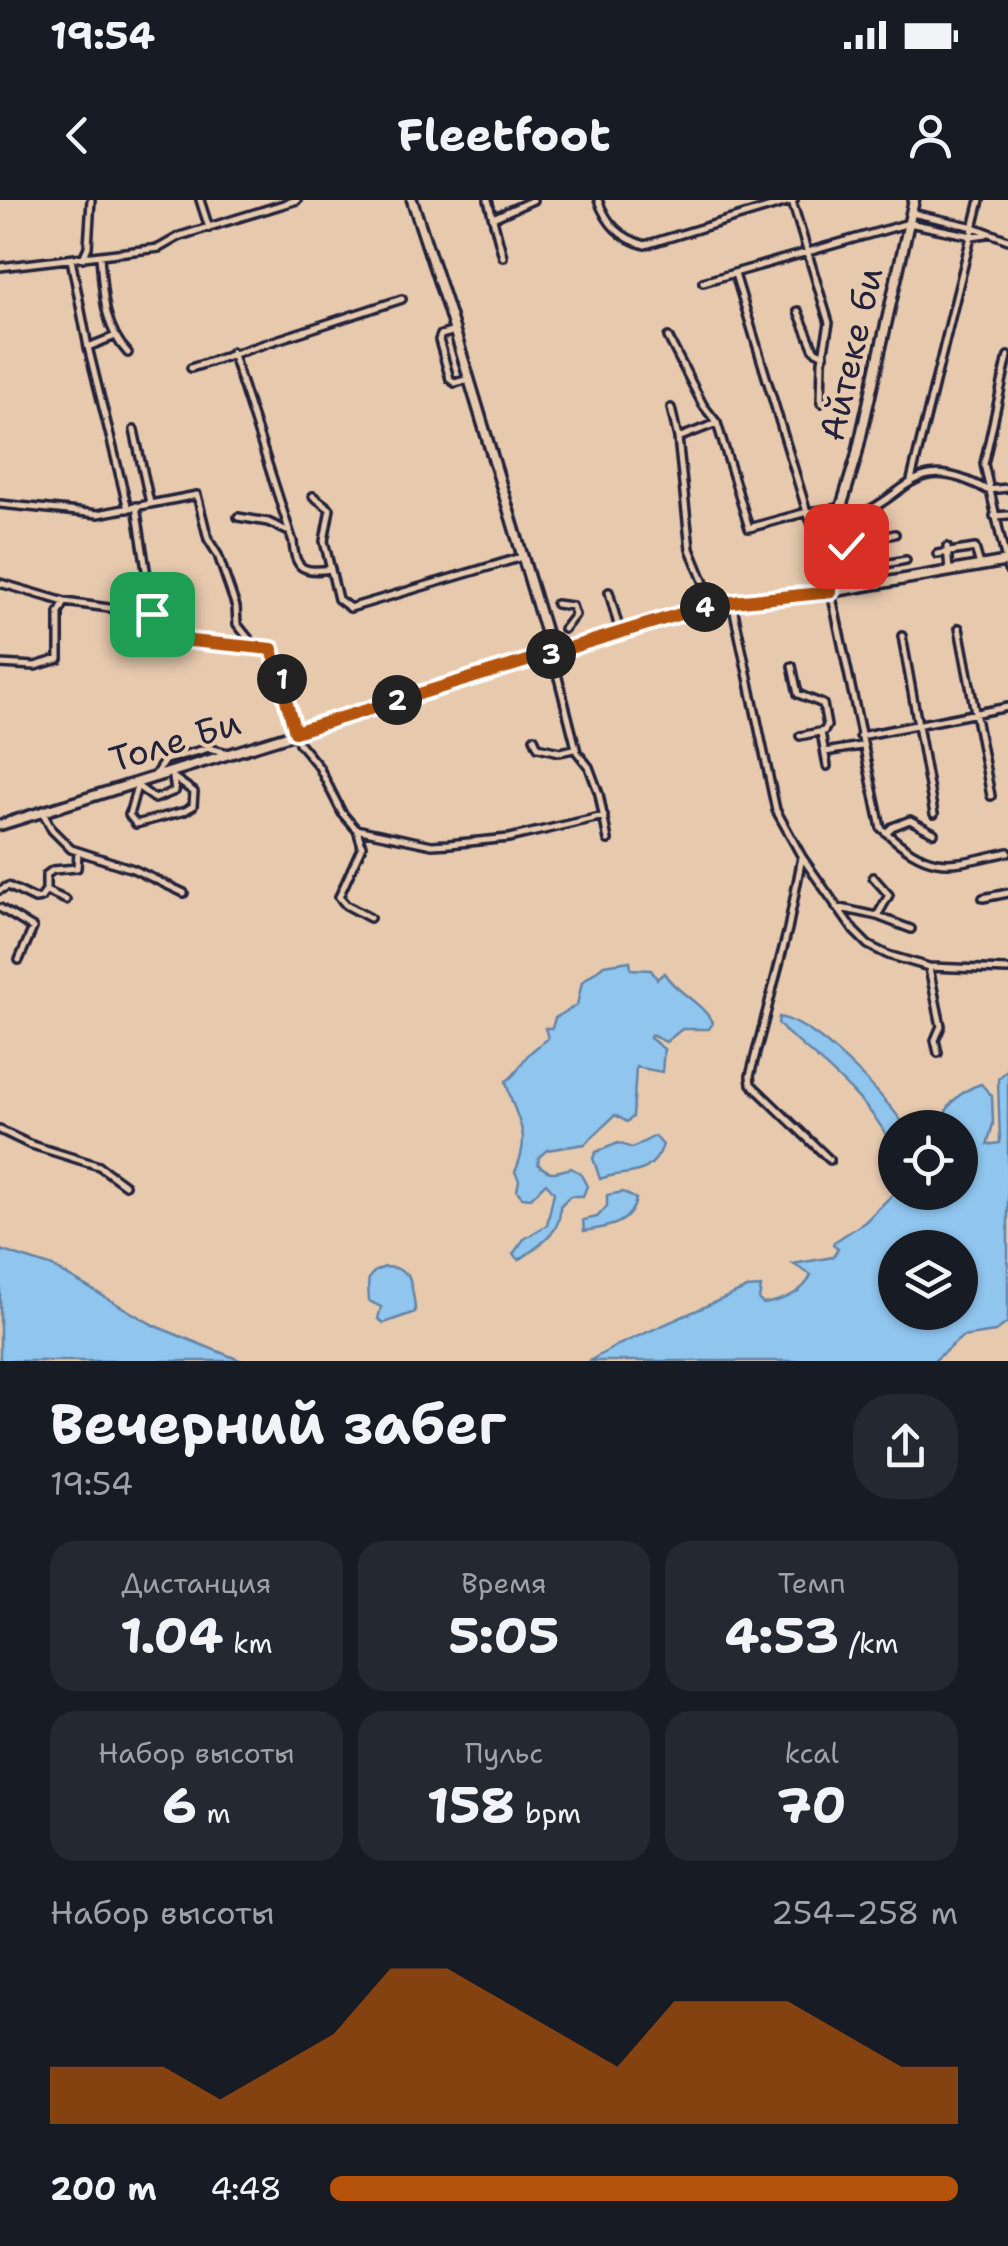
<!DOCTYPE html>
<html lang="ru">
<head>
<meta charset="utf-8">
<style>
  :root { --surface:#171b24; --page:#242831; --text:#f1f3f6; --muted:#9ea1a6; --accent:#b45309 }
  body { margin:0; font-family:"Shantell Sans",sans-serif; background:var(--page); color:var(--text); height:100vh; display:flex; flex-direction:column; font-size:38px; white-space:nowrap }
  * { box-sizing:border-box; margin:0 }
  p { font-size:32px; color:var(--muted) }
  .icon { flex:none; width:55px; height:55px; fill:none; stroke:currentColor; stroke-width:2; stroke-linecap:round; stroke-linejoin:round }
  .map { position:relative; height:1161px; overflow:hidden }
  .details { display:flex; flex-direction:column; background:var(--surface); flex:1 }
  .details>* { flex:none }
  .buttons { position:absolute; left:878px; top:910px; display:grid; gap:20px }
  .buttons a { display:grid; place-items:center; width:100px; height:100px; border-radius:50%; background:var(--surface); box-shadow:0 2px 8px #0004; font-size:50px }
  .pin { position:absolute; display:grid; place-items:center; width:85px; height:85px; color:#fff; margin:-42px; border-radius:20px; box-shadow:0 5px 15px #0006 }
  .km { position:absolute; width:50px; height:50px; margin:-25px; border-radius:50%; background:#222; color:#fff; font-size:28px; line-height:50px; text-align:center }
  .round { display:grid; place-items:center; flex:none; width:105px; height:105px; border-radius:40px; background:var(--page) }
  .overview { display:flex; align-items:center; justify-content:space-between; height:170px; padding:0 50px }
  h1 { font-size:55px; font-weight:700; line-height:75px }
  .metrics { display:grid; grid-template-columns:repeat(3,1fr); gap:15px; height:170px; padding:10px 50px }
  .metrics div { display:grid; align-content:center; border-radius:25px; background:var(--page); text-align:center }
  .metrics b { font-size:50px; font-weight:700 }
  .metrics small { font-size:28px; font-weight:400 }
  .metrics p { font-size:28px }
  .chart { height:280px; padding:20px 50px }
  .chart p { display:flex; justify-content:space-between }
  .chart svg { width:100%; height:180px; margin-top:10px; fill:var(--accent); opacity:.7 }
  ul { padding:0 50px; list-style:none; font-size:32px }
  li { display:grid; grid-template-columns:160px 120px 1fr; align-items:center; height:75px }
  li i { height:25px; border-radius:12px; background:var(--accent) }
  .status { display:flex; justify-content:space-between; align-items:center; height:70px; padding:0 50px; background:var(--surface); direction:ltr }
  .status svg { height:28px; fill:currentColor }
  header { display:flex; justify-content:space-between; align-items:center; height:130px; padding:0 50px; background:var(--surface); font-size:45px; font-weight:700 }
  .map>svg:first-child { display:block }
  .water { fill:#90c5ee; stroke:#6484a6; stroke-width:2.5; fill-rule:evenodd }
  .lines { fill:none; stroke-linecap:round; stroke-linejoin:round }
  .street-casing { stroke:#22223b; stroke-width:12 }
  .secondary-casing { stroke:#22223b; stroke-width:15 }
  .primary-casing { stroke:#22223b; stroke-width:15 }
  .street { stroke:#e7caae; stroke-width:5 }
  .secondary { stroke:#e7caae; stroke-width:8 }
  .primary { stroke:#e7caae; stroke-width:8 }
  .route-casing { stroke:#fff; stroke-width:20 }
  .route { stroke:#b45309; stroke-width:12 }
  .labels { text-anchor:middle; stroke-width:8; stroke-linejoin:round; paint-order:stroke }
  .street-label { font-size:35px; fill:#22223b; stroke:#e7caae }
</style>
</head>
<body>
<div class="status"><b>19:54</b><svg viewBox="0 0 49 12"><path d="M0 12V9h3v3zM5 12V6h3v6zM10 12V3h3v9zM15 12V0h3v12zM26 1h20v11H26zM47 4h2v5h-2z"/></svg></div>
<header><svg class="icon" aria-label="back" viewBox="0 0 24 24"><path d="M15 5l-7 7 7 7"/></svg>Fleetfoot<svg class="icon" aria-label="person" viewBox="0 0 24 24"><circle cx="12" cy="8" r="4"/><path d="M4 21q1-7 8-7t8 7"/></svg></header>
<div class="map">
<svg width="1008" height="1161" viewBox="0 0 1008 1161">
  <rect width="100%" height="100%" fill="#e7caae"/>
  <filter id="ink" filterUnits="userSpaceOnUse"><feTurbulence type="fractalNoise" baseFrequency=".01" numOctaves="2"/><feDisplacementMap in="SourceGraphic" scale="20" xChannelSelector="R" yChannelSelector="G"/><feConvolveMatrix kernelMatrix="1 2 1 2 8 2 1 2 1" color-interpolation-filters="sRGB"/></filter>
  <g filter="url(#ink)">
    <path class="water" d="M630,761l1,8 20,1 6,9 7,-6c12,20 37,28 49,50l-4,6h-27l-16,13 -15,-7 -1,3 14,11 -2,23 -26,-5 -3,50 -6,5 -12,-7 -30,29 -38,6 -8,7 -1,7c12,12 18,8 33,4l9,5 7,13 -4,10h-13l-10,10c2,27 -20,39 -41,54l-6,-6 11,-15 23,-14 7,-33 -8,-9 -15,15 -9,-1 -5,-6 2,-11 -4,-8c19,-43 -1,-52 -9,-91 12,-7 13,-16 22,-26 6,-7 14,-11 20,-17l-3,-10h7l3,-10 22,-13 5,-23 22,-17z
      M779,817c39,7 104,78 127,110l-11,1v30c-6,-41 -78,-100 -110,-127l-7,-8z
      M1008,869v253l-13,10 -33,5 -28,24h-345l29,-16 129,-57 14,-1 -2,13 4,4c19,-3 41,-11 48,-29l-18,-11 40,-7 5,-8 -5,-4 1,-3 31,-20 30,-30h65v-64l-21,-1c7,-22 20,-36 42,-43l11,12 1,28 -6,21 13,-2 -2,-64zM895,1048h65v64h-65z
      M655,936l8,9c-13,36 -38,24 -63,34l-7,-21 3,-6 22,-9 14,5z
      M623,992l13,7c-5,26 -28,28 -52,32l-1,-11 14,-3 10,-11v-11z
      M0,1050l53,17 102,59 87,35h-242z
      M385,1067l11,1 12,7c4,10 7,27 7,37l-31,11 -6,-4 3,-12 -12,-6c0,-16 -7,-27 16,-34z"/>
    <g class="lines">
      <g class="street-casing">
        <path id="street" d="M200,0l9,28
          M488,0l15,57
          M598,0c9,24 22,38 47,45l149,-45
          M792,1l37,122 -7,38 -1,42
          M912,13l62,14 34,13
          M493,18l40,-18
          M100,56c3,35 3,71 28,97
          M83,58l5,-11 3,-47
          M71,59l17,88 40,162
          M0,67l159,-19 21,-12 117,-36
          M735,74l72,238 18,44
          M703,82l206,-59 63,13 14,-2
          M798,111l16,39 10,5
          M455,131l-14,4 -2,5 11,39 5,4 14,-4
          M668,137l35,68 14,18 32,105 58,-16 33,-4
          M88,147l25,-10
          M232,152l61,190c2,28 11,31 38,27
          M1008,156l-24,108 24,106
          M191,168l211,-69
          M671,208l7,30 12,111 23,56
          M134,230l16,73
          M678,238l39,-15
          M911,280l69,-280
          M987,290l21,-2
          M313,296l17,13 -6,32 14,58 12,9 172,-51
          M0,304l98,10 99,-19 11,44 10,16 18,52 1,17 16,20
          M136,306l17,108
          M994,316l14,-1
          M238,317l30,5 19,9
          M839,320c70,-13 66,-74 148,-30
          M947,347l2,23
          M846,352l10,-1 5,4 -3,8 -9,2
          M937,354l38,-6 5,17
          M848,361l5,9 53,-10
          M827,366l21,-5v-17l47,-10
          M0,383l65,19 88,12 38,27 81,8 27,94 20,24 23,46 14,16 76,16 17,-1 60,-6 95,-22
          M609,392l11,40
          M831,392l50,236c50,46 66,38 127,24
          M732,402l44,208 26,47 52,74 14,14 20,10 41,12 79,3
          M556,404l16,2 3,9 -11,14
          M959,428l32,168
          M902,436l32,178
          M552,454l25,98 12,15 10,27 9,46
          M0,464l35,2 24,-7v-46l6,-11
          M792,466l6,28 25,10 4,22 -3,5 -24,5
          M821,532l6,34
          M860,536l148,-29
          M534,538l4,9 22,5 14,-3
          M825,552l36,-6
          M155,575l10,-15 44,-12 19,5
          M136,585l19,14 20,-8 -2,-13
          M137,586l-8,29 7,9 49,-13 8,-5 1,-14 -21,-15
          M43,613l9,17 19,19 62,20 51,24
          M357,630l5,16 -23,51 7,8 24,13
          M886,633l6,-6 18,-7 24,13
          M802,657l-14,72 -38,147 1,8 79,76
          M0,690l8,-4 27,13 6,-1 5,-7v-16l7,-5 24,-2 1,-16
          M46,691l20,9
          M983,698l25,-5
          M836,707l41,9 12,-21 -16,-18
          M0,708l33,20 -14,32
          M877,716l34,13
          M929,768l12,58 -6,14 3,13
          M0,930l29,14 70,22 26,19"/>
      </g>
      <g class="secondary-casing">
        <path id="secondary" d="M831,392l-5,-35 30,-99 58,-258
          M552,454l161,-49 106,-11 189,-33"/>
      </g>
      <g class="primary-casing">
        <path id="primary" d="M0,625l552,-171 -103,-342 -37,-112"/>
      </g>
      <use href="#street" class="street"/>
      <use href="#secondary" class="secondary"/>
      <use href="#primary" class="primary"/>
    </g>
  </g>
  <g class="lines" filter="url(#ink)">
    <g class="route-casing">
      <path id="route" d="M152,414l39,27 81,8 23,83 418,-128 118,-12 -4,-26 21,-6 -2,-14"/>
    </g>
    <use href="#route" class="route"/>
  </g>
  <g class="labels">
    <g class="street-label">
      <text transform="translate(851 154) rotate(-77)" y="12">Айтеке би</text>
      <text transform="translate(175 541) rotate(-17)" y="12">Толе Би</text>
    </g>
  </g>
</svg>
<div class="buttons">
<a><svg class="icon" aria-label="locate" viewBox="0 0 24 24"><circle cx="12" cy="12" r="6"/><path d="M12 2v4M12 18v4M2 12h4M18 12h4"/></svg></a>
<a><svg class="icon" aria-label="layers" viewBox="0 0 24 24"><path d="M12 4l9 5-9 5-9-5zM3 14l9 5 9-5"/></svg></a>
</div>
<div class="pin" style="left:152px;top:414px;background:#1e9e55"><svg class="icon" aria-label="arrive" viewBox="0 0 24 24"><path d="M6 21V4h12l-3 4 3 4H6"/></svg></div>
<div class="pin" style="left:846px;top:346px;background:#d93025"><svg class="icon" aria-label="check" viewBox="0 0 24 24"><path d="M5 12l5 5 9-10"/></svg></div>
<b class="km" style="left:282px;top:479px">1</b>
<b class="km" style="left:397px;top:500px">2</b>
<b class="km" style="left:551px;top:454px">3</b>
<b class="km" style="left:705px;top:407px">4</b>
</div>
<section class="details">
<div class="overview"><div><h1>Вечерний забег</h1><p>19:54</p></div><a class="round"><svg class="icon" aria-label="share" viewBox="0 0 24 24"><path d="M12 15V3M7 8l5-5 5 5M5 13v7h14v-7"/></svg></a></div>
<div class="metrics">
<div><p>Дистанция</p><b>1.04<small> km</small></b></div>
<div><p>Время</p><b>5:05</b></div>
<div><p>Темп</p><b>4:53<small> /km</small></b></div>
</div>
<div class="metrics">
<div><p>Набор высоты</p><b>6<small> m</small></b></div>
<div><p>Пульс</p><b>158<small> bpm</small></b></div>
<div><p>kcal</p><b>70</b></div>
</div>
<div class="chart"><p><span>Набор высоты</span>254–258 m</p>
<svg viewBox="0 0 160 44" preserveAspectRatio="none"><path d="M0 44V30L10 30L20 30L30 38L40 30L50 22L60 6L70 6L80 14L90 22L100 30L110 14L120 14L130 14L140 22L150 30L160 30V44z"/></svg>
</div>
<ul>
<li><b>200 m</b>4:48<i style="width:100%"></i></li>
</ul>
</section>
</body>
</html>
